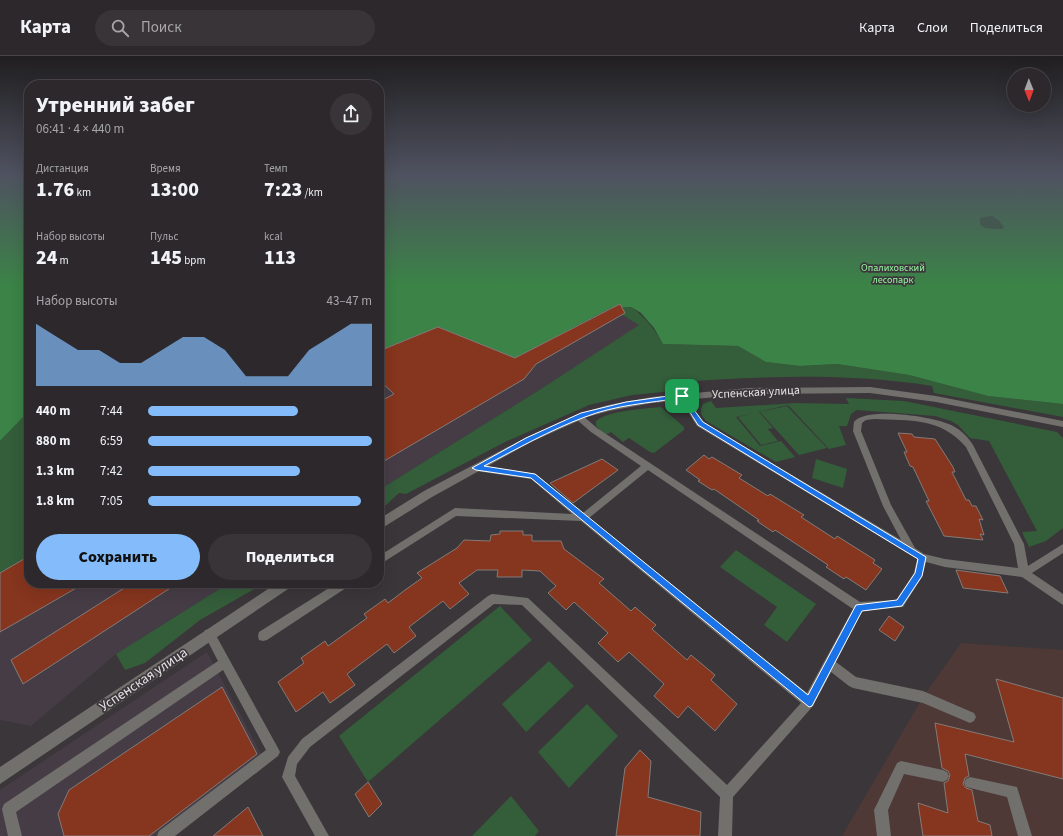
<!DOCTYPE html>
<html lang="ru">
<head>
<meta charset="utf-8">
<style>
  :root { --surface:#2c282c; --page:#383438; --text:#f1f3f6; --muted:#a6a6a9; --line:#484448; --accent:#84bcfb }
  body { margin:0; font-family:"Source Sans 3",sans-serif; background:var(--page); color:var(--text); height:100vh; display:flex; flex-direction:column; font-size:15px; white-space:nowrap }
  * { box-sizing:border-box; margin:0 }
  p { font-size:13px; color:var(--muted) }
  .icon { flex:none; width:22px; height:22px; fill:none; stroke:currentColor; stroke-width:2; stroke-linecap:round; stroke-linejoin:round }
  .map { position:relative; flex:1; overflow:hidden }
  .drawer { position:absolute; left:24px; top:24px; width:360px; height:508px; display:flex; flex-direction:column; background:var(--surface); border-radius:16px; box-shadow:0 4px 16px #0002,0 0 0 1px var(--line) }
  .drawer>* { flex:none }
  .needle { width:26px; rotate:179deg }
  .buttons { position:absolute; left:1007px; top:12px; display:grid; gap:8px }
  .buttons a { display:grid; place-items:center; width:44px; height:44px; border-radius:50%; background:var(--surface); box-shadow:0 4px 16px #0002,0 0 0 1px var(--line); font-size:20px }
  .pin { position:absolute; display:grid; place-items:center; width:34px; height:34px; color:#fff; margin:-17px; border-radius:8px; box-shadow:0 2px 6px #0006 }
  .round { display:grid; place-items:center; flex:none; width:42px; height:42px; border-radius:21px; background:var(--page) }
  .summary { display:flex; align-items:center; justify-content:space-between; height:68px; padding:0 12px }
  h1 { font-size:22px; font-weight:800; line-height:30px }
  .metrics { display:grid; grid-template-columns:repeat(3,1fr); gap:6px; height:68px; padding:4px 12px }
  .metrics div { display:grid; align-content:center }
  .metrics b { font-size:20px; font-weight:800 }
  .metrics small { font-size:11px; font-weight:400 }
  .metrics p { font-size:11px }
  .chart { height:112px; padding:8px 12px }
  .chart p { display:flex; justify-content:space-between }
  .chart svg { width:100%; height:72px; margin-top:4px; fill:var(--accent); opacity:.7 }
  .primary-button { display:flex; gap:8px; margin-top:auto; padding:8px 12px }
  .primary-button a { flex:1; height:46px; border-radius:24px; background:var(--accent); color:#111; font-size:16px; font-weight:800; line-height:46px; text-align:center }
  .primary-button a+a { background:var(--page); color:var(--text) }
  ul { padding:0 12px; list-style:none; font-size:13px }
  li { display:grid; grid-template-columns:64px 48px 1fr; align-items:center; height:30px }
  li i { height:10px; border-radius:5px; background:var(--accent) }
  header { display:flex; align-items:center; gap:24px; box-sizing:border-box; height:56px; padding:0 20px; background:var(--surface); border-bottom:1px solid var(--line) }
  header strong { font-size:19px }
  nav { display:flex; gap:22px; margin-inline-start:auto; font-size:14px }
  .search { width:280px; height:36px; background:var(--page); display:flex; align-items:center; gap:10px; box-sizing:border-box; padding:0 14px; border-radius:22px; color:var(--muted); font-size:15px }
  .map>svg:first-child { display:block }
  .built { fill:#463c46 }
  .education { fill:#4e3936 }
  .green { fill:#345d3a }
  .forest { fill:#3b8347; fill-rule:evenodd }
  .building { fill:#86351e; stroke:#837b78 }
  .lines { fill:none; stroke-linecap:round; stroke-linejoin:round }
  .service { fill:#71706d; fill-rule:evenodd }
  .minor { fill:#71706d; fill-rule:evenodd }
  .route { fill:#1a73e8; stroke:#fff; fill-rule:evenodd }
  .labels { text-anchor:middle; stroke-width:3.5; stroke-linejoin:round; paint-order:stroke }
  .far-park-label { font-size:10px; fill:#96f7a3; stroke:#3b363a }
  .street-label { font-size:12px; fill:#e6e3e6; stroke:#3b363a }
  .near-street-label { font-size:14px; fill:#e6e3e6; stroke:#3b363a }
</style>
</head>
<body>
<header>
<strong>Карта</strong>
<div class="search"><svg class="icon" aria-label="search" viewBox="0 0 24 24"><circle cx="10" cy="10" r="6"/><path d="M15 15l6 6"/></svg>Поиск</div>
<nav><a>Карта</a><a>Слои</a><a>Поделиться</a></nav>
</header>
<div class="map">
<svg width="1063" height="780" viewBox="0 0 1063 780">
  <rect width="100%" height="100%" fill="#3b363a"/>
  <path class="built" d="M611,252l29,17 -96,62 -165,103v-139l59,-24 77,31z
    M29,500v27h200l-113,71 -85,72 -31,-6v-147z
    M207,596l59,111 -92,73h-174v-46z"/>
  <path class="education" d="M961,587l102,7v186h-221l81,-139z"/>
  <path class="green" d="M992,160l6,4 6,7 -2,2 -17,-1 -5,-4v-6z
    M631,251c15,10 23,22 32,37l75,2 29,16 33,4 37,-2 72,11 79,21 75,8v13l-129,-24 -2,-7c-83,-13 -167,-10 -251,-4l3,8 -52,5 -43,10 -84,37 -99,52 -7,-1 -14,13 -6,3v-19l165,-103 95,-62 -28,-17z
    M846,342l58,3 153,31 6,6v90l-17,13 -17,6 -7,-15 15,-1 -48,-90 -19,-3 -12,-13 -7,-4 -16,-5 -78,-6 -6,4 -4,12h-8l7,19 -17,4 -41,-44 -29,7 14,16 -5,1 10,12 -17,4 -23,-28 16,-4 -18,4 24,29 21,-5 14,16 -19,5 -70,-41c-5,-6 -7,-10 -3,-17l8,-3 5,7 80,-5 53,1z
    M787,350l40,42 -28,7 -39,-43z
    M661,351l23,20v3l-30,23 -4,-1 -21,-14 -6,4 -12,-10 -6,3 -9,-9v-5c14,-11 47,-12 65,-14z
    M29,355v145l-29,17v-132z
    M816,403l31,10 -4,19 -31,-10z
    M736,494l80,54 -29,38 -23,-17 13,-18 -57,-40z
    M229,527h36l-65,37 -55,43 -20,7 -9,-16z
    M500,550l32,34 -164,142 -29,-46z
    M549,605l25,25 -48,46 -24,-28z
    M587,648l31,32 -49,52 -31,-36z
    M511,740l28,35 -4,5h-63z"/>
  <path class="forest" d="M0,119h29v236l-29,30z
    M379,119h684v229l-75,-8 -79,-21 -72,-11 -37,2 -34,-4 -28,-16 -75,-2 -9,-16 -13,-15 -10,-6 -20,1 -96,50 -77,-31 -59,24zM992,160l6,4 6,7 -2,2 -17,-1 -5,-4v-6z"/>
  <path class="building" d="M620,248l5,9 -89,51 -12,15 -145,85v-62l15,-8 -15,-14v-29l59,-24 77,31z
    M898,377l14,1 2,3 21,2 18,28 2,5h-3l14,28h3l3,6h4l7,14 -4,-1 5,16 -4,-1 3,6 -39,-4 -18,-35h3l-16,-34 -3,-1 -6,-14h3z
    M704,399l5,4 3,-2 30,18 -3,3 29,18 2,-2 34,21 -3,2 34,22 2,-3 38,24 -2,3 9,6 -16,21 -20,-13 -2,2 -18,-12 2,-2 -53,-35 -2,2 -16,-11 2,-1 -45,-31 -2,1 -14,-9 2,-1 -14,-10z
    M602,403l16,11 -45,33 -23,-20z
    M500,475h23v4h9v6h29l3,8 40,30 -5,4 32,28 4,-4 21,18 -4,4 35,31 4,-5 24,20 -4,5 26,24 -22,27 -27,-25 -10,12 -24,-22 10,-12 -35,-32 -11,10 -20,-19 10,-10 -34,-31 -8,8 -18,-17 8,-7 -16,-15 -18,-1v7h-25l1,-7h-21l-18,13 10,11 -19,15 -7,-8 -34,26 7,9 -22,17 -7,-9 -40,30 8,11 -25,18 -7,-11 -27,20 -18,-30 26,-19 -3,-5 24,-17 3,5 39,-28 -3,-4 21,-15 3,4 17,-13 17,-12 -5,-5 40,-25 7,-8 26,1 1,-6 9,-1z
    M29,500v27h56l-85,49v-59z
    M956,514l44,6 8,17 -45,-5z
    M132,527h46l-155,101 -12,-24z
    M889,560l15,11 -9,14 -16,-11z
    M996,623l67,19v81l-98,-25 4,22 -4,2 -2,6 3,4 6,2 6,31 12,4 2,11h-69l-5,-33 30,10 -4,-30 4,-2 2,-6 -2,-4 -6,-3 -7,-45 79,19z
    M222,631l35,67 -108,82h-85l-6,-22 11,-24z
    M640,694l11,11 -3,36 53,15 -1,24h-84l9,-68z
    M368,726l14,22 -13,13 -14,-23z
    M248,751l15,29h-50z"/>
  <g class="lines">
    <path class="service" d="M679,338h6l18,28 198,118 -18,-34 -30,-75 1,-9c13,-16 82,-5 99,4 8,4 15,11 20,19l51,99 4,22 35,-22v9l-31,20 31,21v11l-41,-28 -77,-10 -19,-5 -4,15 -19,30 -41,4 -26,51 20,15 67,14 51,22 2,4 -2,4 -4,2 -47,-20 -70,-15 -4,-2 -18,-14 -18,34 -80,91 -1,39h-14l2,-39 -198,-192 -28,-1 -184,143 -13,17 -2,12 34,60h-14l-33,-59 6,-20 14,-18 186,-143 4,-2 36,4 199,187 74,-82 -220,-182 -125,-5 -77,49v-9l76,-48 117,6 -41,-35 -55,-8 -3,-1 -1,-2 1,-2 3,-1 60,9 47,39 58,-47 -50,-34 -15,-13 -1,-2 1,-2h6l15,13 263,174 36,-2 18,-27 3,-14 -220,-133 -19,-30zM874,363c36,2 66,-2 92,28l48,97 4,24 -73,-9 -21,-5 -9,-6 -24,-43 -30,-74 1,-8 4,-3zM648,414l205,139 -46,84 -218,-175z
      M337,527h13l-1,3 -82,54 -4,1 -4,-1 -1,-4 1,-4z
      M209,573l4,1 65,118 2,4 -2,4 -103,80h-18l2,-5 107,-81 -43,-80 -207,142 6,24h-14l-6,-27 2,-5 214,-143 -14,-27 1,-4z
      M901,705l42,9 4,2 2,4 -2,4 -4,2 -39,-8 -16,36 3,26h-14l-3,-26 23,-47z
      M970,721l47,10 15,49h-14l-11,-39 -41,-10 -2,-4 2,-4z"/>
    <path class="minor" d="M870,331l66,9 127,25v6l-127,-25 -66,-9 -122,1 -96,9 -43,8 -22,6 -56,25 -99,55 -53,33v-11l45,-28 101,-53 56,-25 27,-8 44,-8 96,-9z
      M277,527h16l-2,4 -291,197v-17z"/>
  </g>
  <linearGradient id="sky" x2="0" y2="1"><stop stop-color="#201e20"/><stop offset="0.52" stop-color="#4f5260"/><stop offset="1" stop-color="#4f5260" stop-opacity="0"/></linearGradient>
  <rect width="1063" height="229" fill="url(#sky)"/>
  <path class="route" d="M682,338l21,28 223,135 -4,19 -20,30 -40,5 -50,95 -3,1 -278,-229 -55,-8 -4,-2 54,-30 55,-25 45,-11zM681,342l17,27 220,134 -3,14 -18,27 -41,5 -48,90 -273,-221 -51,-8c33,-17 66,-36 101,-49 30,-12 64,-14 96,-19z"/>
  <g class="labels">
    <g class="far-park-label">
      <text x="893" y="215">Опалиховский<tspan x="893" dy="12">лесопарк</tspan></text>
    </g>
    <g class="street-label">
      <text transform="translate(756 336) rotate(-3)" y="4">Успенская улица</text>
    </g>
    <g class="near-street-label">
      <text transform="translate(143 623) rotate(-34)" y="5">Успенская улица</text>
    </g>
  </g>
</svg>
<div class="buttons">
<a><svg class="needle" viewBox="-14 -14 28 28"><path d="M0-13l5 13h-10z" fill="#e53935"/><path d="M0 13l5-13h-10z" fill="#a6a6a9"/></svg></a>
</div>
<div class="pin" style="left:682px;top:340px;background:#1e9e55"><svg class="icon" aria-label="arrive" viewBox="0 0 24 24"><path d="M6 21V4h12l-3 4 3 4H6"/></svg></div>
<section class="drawer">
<div class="summary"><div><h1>Утренний забег</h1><p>06:41 · 4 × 440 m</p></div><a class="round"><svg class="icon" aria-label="share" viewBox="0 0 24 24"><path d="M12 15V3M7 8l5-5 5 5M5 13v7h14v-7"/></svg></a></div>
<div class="metrics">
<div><p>Дистанция</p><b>1.76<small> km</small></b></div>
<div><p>Время</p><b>13:00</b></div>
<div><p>Темп</p><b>7:23<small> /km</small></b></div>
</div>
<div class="metrics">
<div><p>Набор высоты</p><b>24<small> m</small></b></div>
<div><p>Пульс</p><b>145<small> bpm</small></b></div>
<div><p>kcal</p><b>113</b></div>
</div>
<div class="chart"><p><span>Набор высоты</span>43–47 m</p>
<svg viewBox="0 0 160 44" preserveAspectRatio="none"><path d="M0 44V6L10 14L20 22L30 22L40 30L50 30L60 22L70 14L80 14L90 22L100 38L110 38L120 38L130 22L140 14L150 6L160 6V44z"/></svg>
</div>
<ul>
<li><b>440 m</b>7:44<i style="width:67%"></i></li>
<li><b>880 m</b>6:59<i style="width:100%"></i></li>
<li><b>1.3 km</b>7:42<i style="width:68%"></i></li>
<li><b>1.8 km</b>7:05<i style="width:95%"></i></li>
</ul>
<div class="primary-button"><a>Сохранить</a><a>Поделиться</a></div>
</section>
</div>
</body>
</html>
